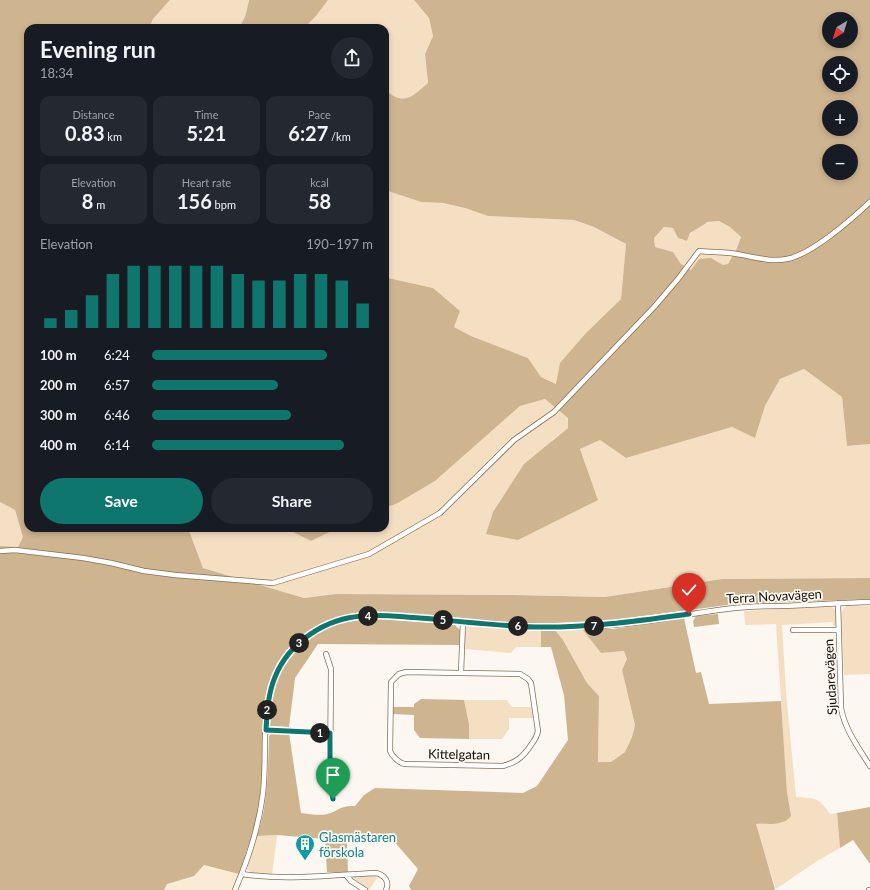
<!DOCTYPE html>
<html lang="en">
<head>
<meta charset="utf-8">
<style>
  :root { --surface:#171b24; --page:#242831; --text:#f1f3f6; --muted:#9ea1a6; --accent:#0f766e }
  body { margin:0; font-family:Lato,sans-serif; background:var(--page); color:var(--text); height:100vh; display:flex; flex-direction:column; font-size:15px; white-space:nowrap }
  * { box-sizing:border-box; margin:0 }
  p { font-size:13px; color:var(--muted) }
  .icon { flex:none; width:22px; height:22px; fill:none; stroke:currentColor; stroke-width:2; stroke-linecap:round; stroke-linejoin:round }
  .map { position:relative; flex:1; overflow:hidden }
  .side { position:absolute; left:24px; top:24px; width:365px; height:508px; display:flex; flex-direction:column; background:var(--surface); border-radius:12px; box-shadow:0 2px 6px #0003 }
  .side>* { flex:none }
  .needle { width:26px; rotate:218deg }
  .tools { position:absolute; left:822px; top:12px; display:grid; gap:8px }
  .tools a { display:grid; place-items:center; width:36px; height:36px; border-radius:50%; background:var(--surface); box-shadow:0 2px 6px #0003; font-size:20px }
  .pin { position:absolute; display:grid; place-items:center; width:34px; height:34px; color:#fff; margin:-41px -17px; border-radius:50% 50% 50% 0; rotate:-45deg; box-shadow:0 0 4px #0007 }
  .pin .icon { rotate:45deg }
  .km { position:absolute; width:20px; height:20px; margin:-10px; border-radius:50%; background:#222; color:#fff; font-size:11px; line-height:20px; text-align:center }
  .round { display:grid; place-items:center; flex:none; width:42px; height:42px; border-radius:21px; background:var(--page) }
  .overview { display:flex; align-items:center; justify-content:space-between; height:68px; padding:0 16px }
  h1 { font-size:22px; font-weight:700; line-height:30px }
  .figures { display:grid; grid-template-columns:repeat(3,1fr); gap:6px; height:68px; padding:4px 16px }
  .figures div { display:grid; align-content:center; border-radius:10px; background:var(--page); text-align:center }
  .figures b { font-size:20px; font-weight:700 }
  .figures small { font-size:11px; font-weight:400 }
  .figures p { font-size:11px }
  .chart { height:112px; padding:8px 16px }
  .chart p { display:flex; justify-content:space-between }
  .chart svg { width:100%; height:72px; margin-top:4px; stroke:var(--accent); stroke-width:6 }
  .action { display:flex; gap:8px; margin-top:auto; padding:8px 16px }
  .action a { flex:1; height:46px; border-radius:24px; background:var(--accent); color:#fff; font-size:16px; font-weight:700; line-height:46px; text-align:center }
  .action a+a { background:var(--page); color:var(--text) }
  ul { padding:0 16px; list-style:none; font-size:13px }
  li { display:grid; grid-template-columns:64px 48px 1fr; align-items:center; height:30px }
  li i { height:10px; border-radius:5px; background:var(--accent) }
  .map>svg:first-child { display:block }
  .built { fill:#fbead4 }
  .green { fill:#f5dfc3 }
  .forest { fill:#cfb490; fill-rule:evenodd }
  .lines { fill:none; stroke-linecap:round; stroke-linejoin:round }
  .street-casing { stroke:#846f54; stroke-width:6 }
  .street { stroke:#fff; stroke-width:4.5 }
  .route-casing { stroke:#fff; stroke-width:8 }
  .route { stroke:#0f766e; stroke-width:5 }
  .labels { text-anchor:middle; stroke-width:3.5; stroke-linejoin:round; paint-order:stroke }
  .street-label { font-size:13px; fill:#140c04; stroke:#fcf7f1 }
  .culture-label { font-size:13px; fill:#0d838f; stroke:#fcf7f1; text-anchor:start }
</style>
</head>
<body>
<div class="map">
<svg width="870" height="890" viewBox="0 0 870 890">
  <rect width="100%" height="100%" fill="#fcf7f1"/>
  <path class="built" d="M204,865l35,9 -7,16h-68l3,-6 27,-8z"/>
  <path class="green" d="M170,0h79l-4,17 -6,11h-90l4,-9z
    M328,0h86l15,18 4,18 -8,18 3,30c-16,13 -24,22 -43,6v-62h-81l12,-12z
    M385,190l36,12 22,1 22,5 23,8 86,4 20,7 32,17 -5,55 -35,34 -29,51 -16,-7 -13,-19 -57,-22 -17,-9 -21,-39 -45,-10 -3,-9z
    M719,221l11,6 11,10 -4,11 -9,16 -5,2 -12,-8 -20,12 -10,-6 -8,-12 -18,-5 -1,-9 10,-11 9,1 5,10 9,3c5,-14 17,-19 32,-20z
    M804,369l38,28 5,49 23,-2v134l-148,1 -117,18 -91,-2 -178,-1 -32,4 -101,-30 -15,-40h105v4l18,9 27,-13h47v-20l13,-5 37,-22 85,-75 25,-7 24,19 -1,10 -16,12 46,60 -18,-51 20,-9 26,18 106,-31 23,11 10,-32 15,-27z
    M0,502l15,8 8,27 -5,10 -18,-1z
    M846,606h24v68l-26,1 -3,-59 2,-7z
    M832,607l4,4v15h-3v-4l-51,3 4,67 10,105c19,2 22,-1 34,17l7,-1 3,35 -23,13 -41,28 -21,-65 27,-1 8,-7 -3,-24 -11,-168 -31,1 -1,-14 32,-2z
    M472,625l69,5v17h-25l-5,6 -46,-4v-17l2,-5z
    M582,629l19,24 23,-2 3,8 -5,11 13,55 -3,12 -7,15 -14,10h-13l1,-66 -12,-13 -24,-43 -8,-10z
    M464,700h43l5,7h19l2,11h-24v11l-7,10h-33v-15z
    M277,835l-5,40c-9,-1 -19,1 -25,-6l10,-33z
    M376,875l1,3 -8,12 -16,-11 3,-3z"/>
  <path class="forest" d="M0,0h170l-17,19 -4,9h-121v500h160l15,40 101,30 32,-4 178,1 91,2 117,-18 148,-1v21l-135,5 -122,16 -79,4 -150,-12c-7,0 -15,-1 -21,0 -48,5 -88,39 -97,86 -6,28 -1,57 -5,85 -1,13 -2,29 -6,42 -5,16 -11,32 -16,49l-35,-9 -10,11 -27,8 -3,6h-164v-344l18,1 5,-10 -8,-27 -15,-8z
    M249,0h79l-12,16 -12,12h-65l6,-11z
    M414,0h456v444l-23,2 -5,-49 -38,-28 -24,10 -15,27 -10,32 -23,-11 -106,31 -26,-18 -20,9 18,51 -80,40 -32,-6 7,-22 31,-48 44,-36v-10l-23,-19 -25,7 -85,75 -37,22 -13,5v-239l3,9 45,10 27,23 -6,16 17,9 57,22 13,19 15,7 4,-21 26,-30 35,-34 5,-55 -32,-17 -20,-7 -86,-4 -23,-8 -22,-5 -22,-1 -36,-12v-100c19,16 27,7 43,-7l-3,-29 8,-18 -4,-18zM829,19h22v22h-22zM829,63h22v22h-22zM829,107h22v22h-22zM829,151h22v22h-22zM719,221l11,6 11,10 -4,11 -9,16 -5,1 -12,-7 -12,1 -8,11 -10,-6 -8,-12 -18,-5 -1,-9 10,-11 9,1 5,10 9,3 3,-8 18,-11z
    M293,528h45l-27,13 -18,-9z
    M718,614l1,10 -25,3 -1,-6 3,-5z
    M684,618l12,55 5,-1 8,32 72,-3 6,91 4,24c-8,11 -24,7 -35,8l19,65 -1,1h-363l-2,-4 9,-17 -26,-30h-45l1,34 -21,-1 -2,-33 -48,-4 -20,1c11,-30 11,-68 12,-100l3,-3h17l12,80c8,1 19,3 26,1 12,-3 13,-9 28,-8l9,-11 11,-7 148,5 14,-7 31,-46 -4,-45 -13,-48h-10v-17h14l8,10 24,43 12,13 -1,66h13l14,-10 7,-15 3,-12 -13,-55 5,-11 -3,-8 -23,2 -19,-24h31z
    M381,619l74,6 5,5 -1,15 -141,-1 -23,34 -6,49 -19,-1 -2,-3c1,-9 0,-19 3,-28 8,-27 33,-60 61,-70 16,-5 32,-6 49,-6z
    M421,699l43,1 5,24v15l-49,-1 -6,-8v-15l-21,-1v-7h21v-3z
    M870,807v57l-17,-24 -13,8 -3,-35z"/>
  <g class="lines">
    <g class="street-casing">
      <path id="street" d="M0,551l15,-1 68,8 28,5 33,8 31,4 98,8 96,-29 71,-41 74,-73 40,-28 101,-106 23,-27 21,-28c10,1 21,1 31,2 19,2 38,10 57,6 25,-5 64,-39 83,-57
        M838,603l3,105c4,22 17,39 29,58
        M793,630h46
        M326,654l5,15 -1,115 3,15
        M461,673l59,1 8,5 3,4 7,48c-1,6 -4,10 -7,14 -8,12 -14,17 -28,21l-99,-2c-6,-2 -12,-8 -14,-13l1,-69 8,-8 7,-2 55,1 2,-52
        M266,730l64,3
        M242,874c44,7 89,1 134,-1 8,2 14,8 10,17
        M346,875l5,6 14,9
        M235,890c13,-30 24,-64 28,-97 5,-42 -5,-90 18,-128 14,-23 38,-41 63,-46 29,-7 60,-2 89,0 48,4 95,8 143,8 53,0 106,-13 159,-19 15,-2 31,-2 46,-2 30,-1 59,-3 89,-4
        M869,890h1"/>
    </g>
    <use href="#street" class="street"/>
  </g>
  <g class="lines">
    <g class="route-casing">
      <path id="route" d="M333,799l-3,-15v-51l-64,-3c1,-18 2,-36 9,-53 14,-35 51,-59 88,-61 19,-2 38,1 57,2 38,3 77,8 115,9 52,1 102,-6 154,-13"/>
    </g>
    <use href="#route" class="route"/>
  </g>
  <defs>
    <g id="building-pin" transform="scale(1)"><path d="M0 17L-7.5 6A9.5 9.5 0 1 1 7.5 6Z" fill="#0f9aa8" stroke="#fcf7f1"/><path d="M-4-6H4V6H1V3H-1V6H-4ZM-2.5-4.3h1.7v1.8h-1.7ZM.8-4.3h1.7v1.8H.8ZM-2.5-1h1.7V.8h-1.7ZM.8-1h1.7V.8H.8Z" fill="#fff"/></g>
  </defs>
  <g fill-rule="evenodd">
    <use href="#building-pin" x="305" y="844"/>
  </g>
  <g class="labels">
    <g class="street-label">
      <text transform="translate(774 596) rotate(-3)" y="5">Terra Novavägen</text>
      <text transform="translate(830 677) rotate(-93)" y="5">Sjudarevägen</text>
      <text transform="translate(459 754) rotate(1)" y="5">Kittelgatan</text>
    </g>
    <g class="culture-label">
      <text x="319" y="842">Glasmästaren<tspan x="319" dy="15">förskola</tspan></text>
    </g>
  </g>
</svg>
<div class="tools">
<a><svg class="needle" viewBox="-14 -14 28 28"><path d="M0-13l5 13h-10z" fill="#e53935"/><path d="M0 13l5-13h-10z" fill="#9ea1a6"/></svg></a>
<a><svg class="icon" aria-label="locate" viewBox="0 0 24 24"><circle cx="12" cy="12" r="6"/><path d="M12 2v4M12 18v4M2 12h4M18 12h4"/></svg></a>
<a>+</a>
<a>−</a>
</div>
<div class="pin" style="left:333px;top:799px;background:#1e9e55"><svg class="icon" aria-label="arrive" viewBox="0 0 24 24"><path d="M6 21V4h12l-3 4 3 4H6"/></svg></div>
<div class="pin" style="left:689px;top:614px;background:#d93025"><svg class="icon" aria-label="check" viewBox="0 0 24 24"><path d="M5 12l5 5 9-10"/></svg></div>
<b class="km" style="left:320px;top:733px">1</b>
<b class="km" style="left:267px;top:710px">2</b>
<b class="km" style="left:299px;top:643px">3</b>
<b class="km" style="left:368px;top:616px">4</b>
<b class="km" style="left:443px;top:620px">5</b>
<b class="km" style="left:518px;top:626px">6</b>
<b class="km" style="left:594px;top:626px">7</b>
<section class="side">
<div class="overview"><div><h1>Evening run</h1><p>18:34</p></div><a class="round"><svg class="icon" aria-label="share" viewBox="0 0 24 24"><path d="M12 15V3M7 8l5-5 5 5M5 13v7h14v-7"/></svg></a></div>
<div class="figures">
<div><p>Distance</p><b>0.83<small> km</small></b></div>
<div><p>Time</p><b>5:21</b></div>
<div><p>Pace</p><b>6:27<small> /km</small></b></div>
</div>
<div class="figures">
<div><p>Elevation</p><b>8<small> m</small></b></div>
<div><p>Heart rate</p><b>156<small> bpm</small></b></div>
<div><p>kcal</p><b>58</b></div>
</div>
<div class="chart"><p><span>Elevation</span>190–197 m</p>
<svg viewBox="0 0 160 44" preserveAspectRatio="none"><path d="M5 44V38M15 44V33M25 44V24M35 44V11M45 44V6M55 44V6M65 44V6M75 44V6M85 44V6M95 44V11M105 44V15M115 44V15M125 44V11M135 44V11M145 44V15M155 44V29"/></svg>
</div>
<ul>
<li><b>100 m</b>6:24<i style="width:79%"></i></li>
<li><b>200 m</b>6:57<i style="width:57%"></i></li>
<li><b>300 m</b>6:46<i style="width:63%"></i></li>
<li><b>400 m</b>6:14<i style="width:87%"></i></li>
</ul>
<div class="action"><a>Save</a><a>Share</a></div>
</section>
</div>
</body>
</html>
